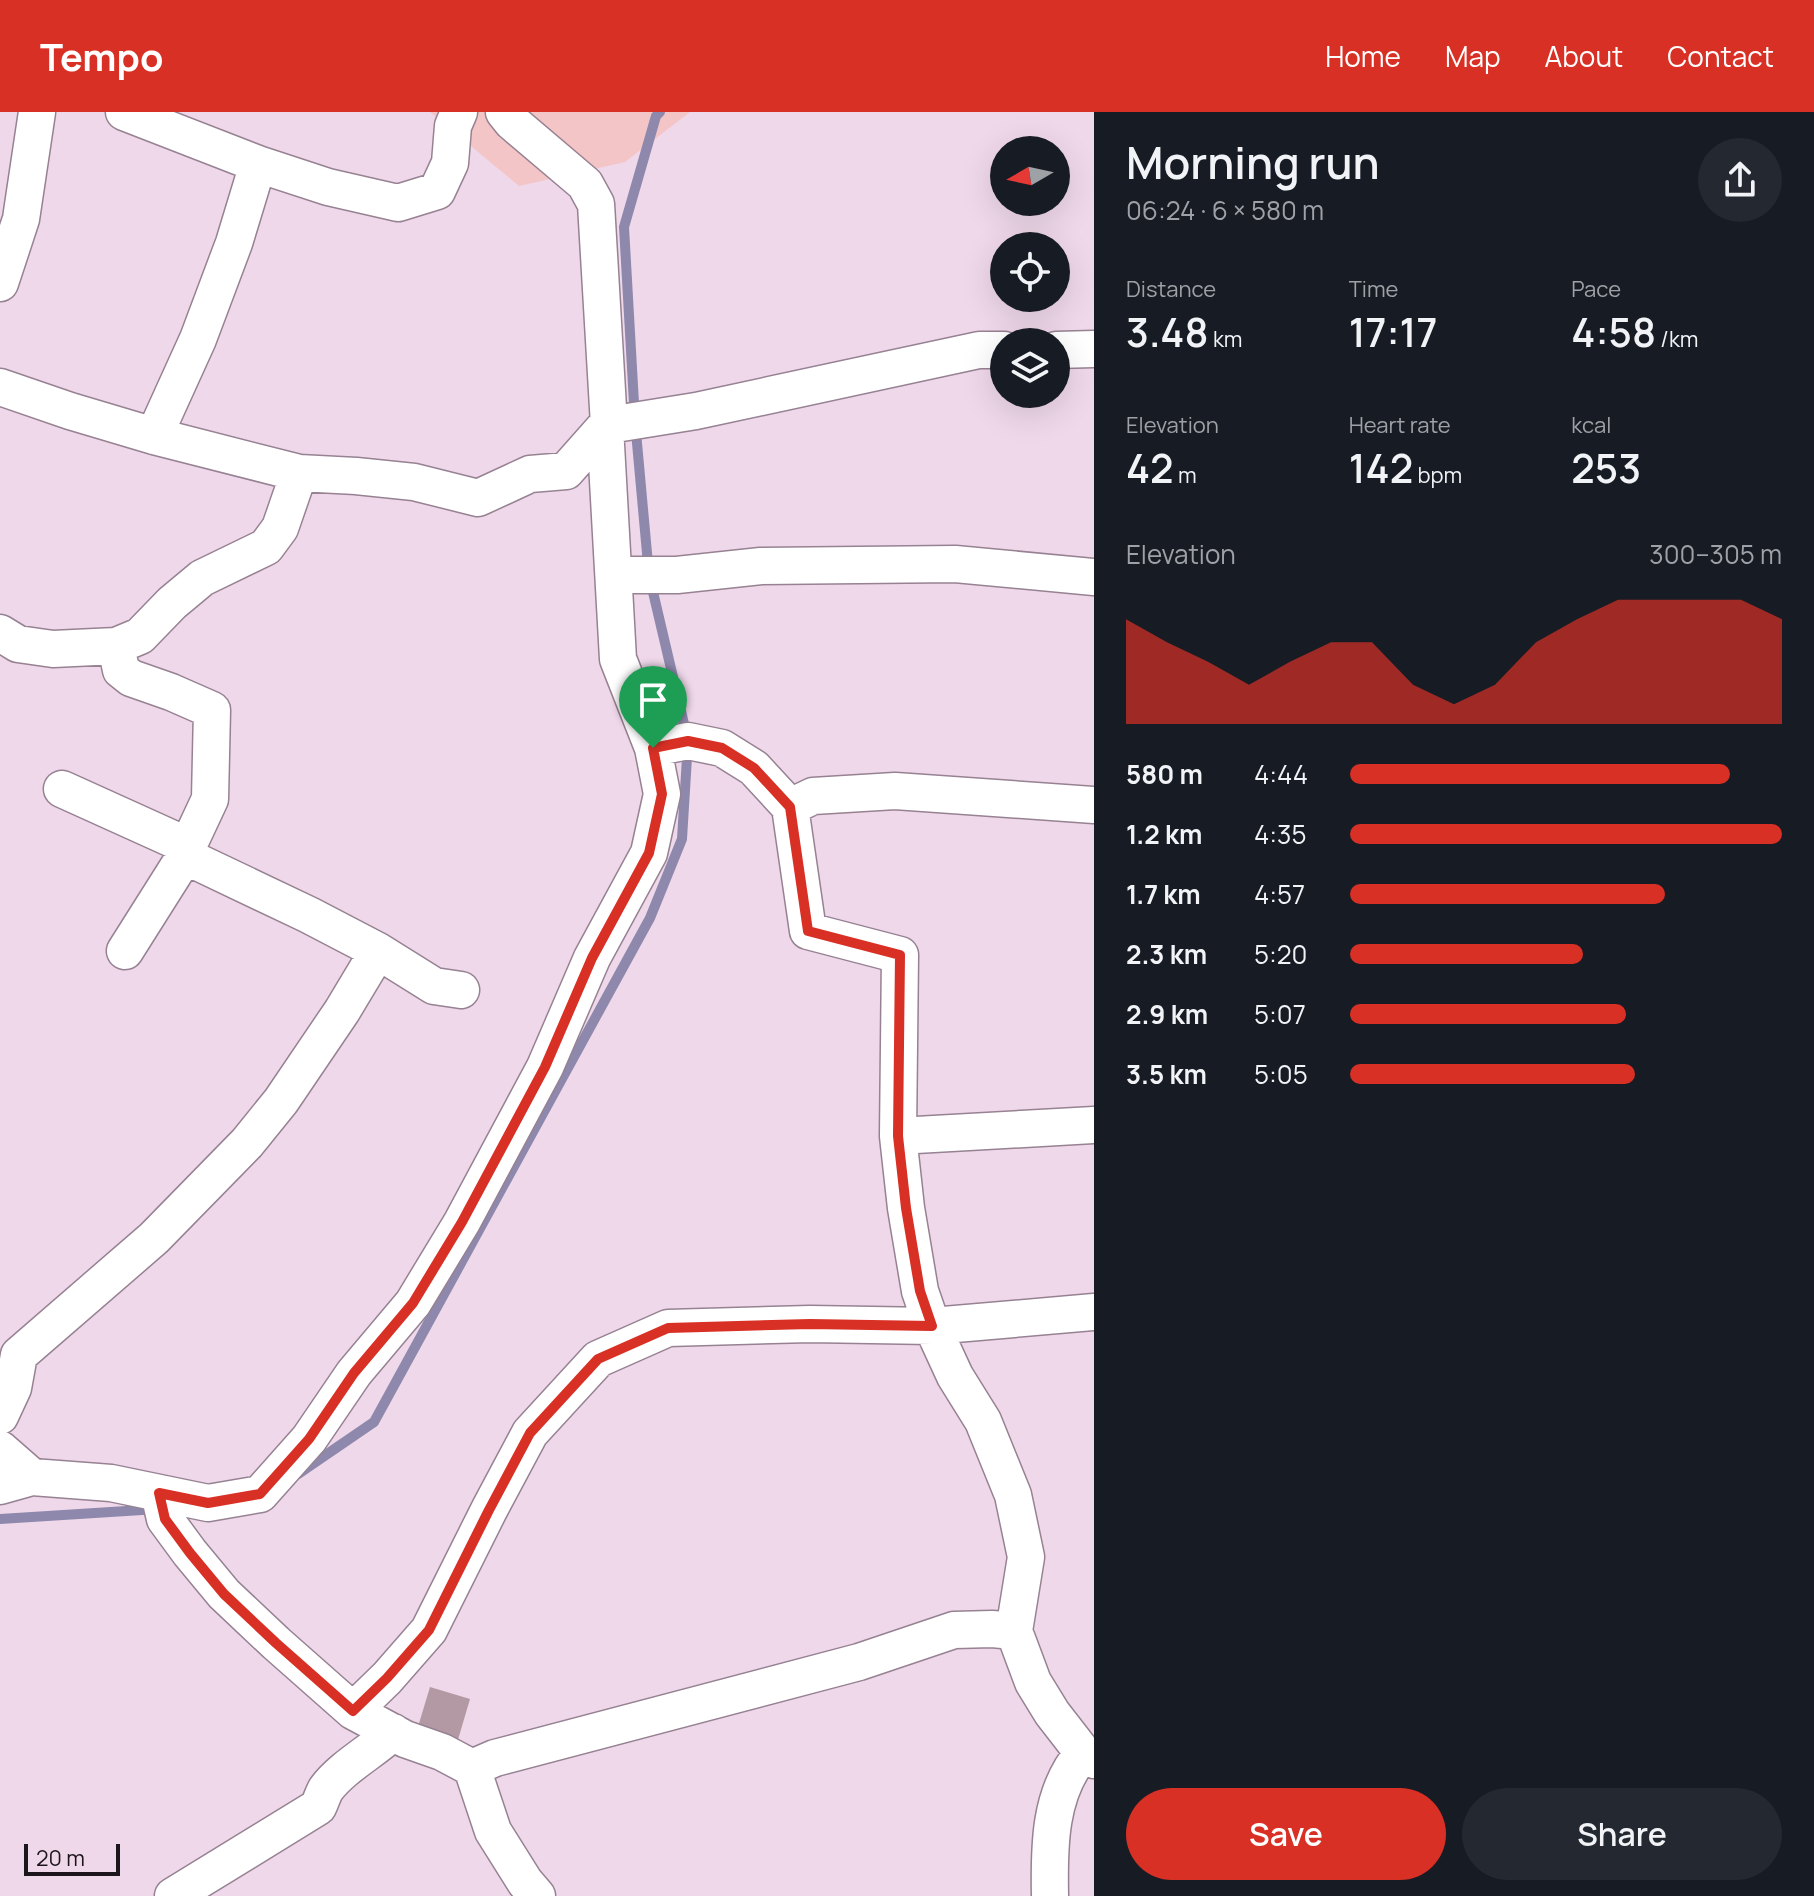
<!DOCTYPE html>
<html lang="en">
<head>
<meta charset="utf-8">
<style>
  :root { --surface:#171b24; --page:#242831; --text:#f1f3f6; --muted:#9ea1a6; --accent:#d93025 }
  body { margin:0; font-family:Manrope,sans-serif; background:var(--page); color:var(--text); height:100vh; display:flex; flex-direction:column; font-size:30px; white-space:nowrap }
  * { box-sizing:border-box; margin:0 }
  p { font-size:26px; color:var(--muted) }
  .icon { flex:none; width:44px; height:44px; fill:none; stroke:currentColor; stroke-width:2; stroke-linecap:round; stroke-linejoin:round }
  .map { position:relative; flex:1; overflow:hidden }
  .side { display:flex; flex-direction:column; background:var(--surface); width:720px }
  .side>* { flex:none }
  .needle { width:52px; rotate:261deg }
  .tools { position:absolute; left:990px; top:24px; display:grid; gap:16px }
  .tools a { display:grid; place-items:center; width:80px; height:80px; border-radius:50%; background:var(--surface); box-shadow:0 8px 32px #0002; font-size:40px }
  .scale { position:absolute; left:24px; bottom:20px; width:96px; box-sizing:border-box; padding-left:8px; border:4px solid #1d151c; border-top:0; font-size:22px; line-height:28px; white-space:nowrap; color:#1d151c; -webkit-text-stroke:6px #efd8ea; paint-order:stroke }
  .pin { position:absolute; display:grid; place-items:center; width:68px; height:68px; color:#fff; margin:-82px -34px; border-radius:50% 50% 50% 0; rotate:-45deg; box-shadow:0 0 8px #0007 }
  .pin .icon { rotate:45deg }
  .round { display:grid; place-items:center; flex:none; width:84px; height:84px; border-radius:42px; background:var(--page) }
  .summary { display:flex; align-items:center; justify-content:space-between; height:136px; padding:0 32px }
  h1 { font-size:44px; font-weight:600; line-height:60px }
  .stats { display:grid; grid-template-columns:repeat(3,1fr); gap:12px; height:136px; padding:8px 32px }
  .stats div { display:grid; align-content:center }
  .stats b { font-size:40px; font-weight:600 }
  .stats small { font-size:22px; font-weight:400 }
  .stats p { font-size:22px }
  .chart { height:224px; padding:16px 32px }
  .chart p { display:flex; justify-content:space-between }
  .chart svg { width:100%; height:144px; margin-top:8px; fill:var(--accent); opacity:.7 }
  .button { display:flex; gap:16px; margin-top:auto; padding:16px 32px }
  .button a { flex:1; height:92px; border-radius:48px; background:var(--accent); color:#fff; font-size:32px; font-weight:600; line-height:92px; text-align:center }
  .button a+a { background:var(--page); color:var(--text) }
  ul { padding:0 32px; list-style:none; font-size:26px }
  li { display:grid; grid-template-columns:128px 96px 1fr; align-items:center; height:60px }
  li i { height:20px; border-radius:10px; background:var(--accent) }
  header { display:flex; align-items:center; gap:48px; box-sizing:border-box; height:112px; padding:0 40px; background:var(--accent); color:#fff }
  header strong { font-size:38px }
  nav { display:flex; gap:44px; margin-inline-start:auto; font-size:28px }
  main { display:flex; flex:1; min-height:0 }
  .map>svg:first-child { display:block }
  .green { fill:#f3c5c7 }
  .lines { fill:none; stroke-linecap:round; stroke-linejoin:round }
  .stream { stroke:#8e88ad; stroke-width:10 }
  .building { fill:#b399a3 }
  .street-casing { stroke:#968292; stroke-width:39 }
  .street { stroke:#fff; stroke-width:36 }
  .route-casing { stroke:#fff; stroke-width:16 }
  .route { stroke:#d93025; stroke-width:10 }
</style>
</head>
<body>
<header>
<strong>Tempo</strong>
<nav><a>Home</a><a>Map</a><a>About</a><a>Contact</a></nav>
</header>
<main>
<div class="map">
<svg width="1094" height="1784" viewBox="0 0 1094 1784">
  <rect width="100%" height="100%" fill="#efd8ea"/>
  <path class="green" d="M430,0h260l-65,50 -106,24z"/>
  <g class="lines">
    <path class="stream" d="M298,1362l76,-52 276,-504 32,-79 6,-98 -39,-166 -14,-154 -11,-194 32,-111 4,-4
      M0,1407l158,-10"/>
  </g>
  <path class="building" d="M430,1575l40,12 -13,44 -40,-13z"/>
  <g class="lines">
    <g class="street-casing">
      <path id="street" d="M124,0l134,52 70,23 70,16 39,-12 13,-28 3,-37 6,-14
        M0,171l21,-64 16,-107
        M1056,238l38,-1
        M0,275l70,24 84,25 145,37 57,3 58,6 64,16 52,-24 36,-3 39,-44
        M609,313l87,-14 283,-61h25
        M154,324l44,-97 36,-96 24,-79
        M614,463h63l84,-9 194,-2 139,13
        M0,521l18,11 35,5 63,-3 24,-10 32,-33 30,-25 64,-31 14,-19 19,-55
        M116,534l5,24 10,8 40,14 41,18 -2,89 -22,47 -3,10 124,59 69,36 56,35 27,4
        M653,636l35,-7 34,7 32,20 36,39 18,124 92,24 -2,181 8,72 14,83 12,35 23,50 28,45 30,74 13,62 -12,74 19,51 19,31 31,40 11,7
        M62,677l126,57
        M790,695l23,-11 82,-5 199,14
        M125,839l60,-95
        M898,1024l196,-11
        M0,1304l13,-28 6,-33 135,-117 93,-95 34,-42 61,-90 36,-60
        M0,1337l32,28
        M0,1374l32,-9 79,6 97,20 52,-9 49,-55 45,-66 59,-70 49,-81 83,-155 47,-109 57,-105 13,-59 -9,-46 -35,-89 -13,-232 4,-2 -13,-221 -11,-20 -73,-62 -8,-10
        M159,1381l6,26 25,34 34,41 52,49 77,68 52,28 37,13 30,16 21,63 32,51 12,14
        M353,1599l34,-33 42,-48 60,-120 41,-77 68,-74 70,-31 142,-4 122,2 162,-14
        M472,1656l23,-10 364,-96 95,-32 38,-1 22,2
        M173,1784l145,-89c3,-6 5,-13 8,-18 16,-22 47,-38 67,-57
        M1050,1784c-1,-49 -1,-104 33,-143"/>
    </g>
    <use href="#street" class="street"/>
  </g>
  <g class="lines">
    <g class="route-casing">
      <path id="route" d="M688,629l34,7 32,20 36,39 18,124 92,24 -2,181 8,72 14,83 12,35 -122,-2 -142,4 -70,31 -68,74 -41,77 -60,120 -42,48 -34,33 -77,-68 -52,-49 -34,-41 -25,-34 -6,-26 49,10 52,-9 49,-55 45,-66 59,-70 49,-81 83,-155 47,-109 57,-105 13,-59 -9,-46z"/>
    </g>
    <use href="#route" class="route"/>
  </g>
</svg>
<div class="tools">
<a><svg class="needle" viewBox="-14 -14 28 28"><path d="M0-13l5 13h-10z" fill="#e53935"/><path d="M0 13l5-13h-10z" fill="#9ea1a6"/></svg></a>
<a><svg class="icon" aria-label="locate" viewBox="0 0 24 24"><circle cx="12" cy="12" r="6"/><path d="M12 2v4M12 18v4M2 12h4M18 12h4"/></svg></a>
<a><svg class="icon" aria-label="layers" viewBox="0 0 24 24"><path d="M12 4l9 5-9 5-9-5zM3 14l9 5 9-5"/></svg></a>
</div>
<div class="scale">20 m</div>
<div class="pin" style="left:653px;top:636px;background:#1e9e55"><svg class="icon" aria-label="arrive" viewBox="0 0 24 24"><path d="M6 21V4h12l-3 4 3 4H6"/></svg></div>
</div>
<section class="side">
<div class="summary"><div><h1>Morning run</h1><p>06:24 · 6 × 580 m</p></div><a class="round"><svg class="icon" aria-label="share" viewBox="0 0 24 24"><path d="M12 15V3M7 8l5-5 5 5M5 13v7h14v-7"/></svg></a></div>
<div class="stats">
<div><p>Distance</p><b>3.48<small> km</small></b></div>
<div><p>Time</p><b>17:17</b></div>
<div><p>Pace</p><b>4:58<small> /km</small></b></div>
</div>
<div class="stats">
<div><p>Elevation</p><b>42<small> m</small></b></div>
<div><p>Heart rate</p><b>142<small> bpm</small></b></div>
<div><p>kcal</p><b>253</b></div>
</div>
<div class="chart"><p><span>Elevation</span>300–305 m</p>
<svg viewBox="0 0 160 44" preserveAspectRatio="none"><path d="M0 44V12L10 19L20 25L30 32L40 25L50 19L60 19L70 32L80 38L90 32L100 19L110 12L120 6L130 6L140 6L150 6L160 12V44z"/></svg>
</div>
<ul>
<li><b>580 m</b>4:44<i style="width:88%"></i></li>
<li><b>1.2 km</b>4:35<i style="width:100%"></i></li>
<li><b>1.7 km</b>4:57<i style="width:73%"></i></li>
<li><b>2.3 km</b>5:20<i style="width:54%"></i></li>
<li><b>2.9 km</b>5:07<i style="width:64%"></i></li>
<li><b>3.5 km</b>5:05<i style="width:66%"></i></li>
</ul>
<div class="button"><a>Save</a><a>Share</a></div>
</section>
</main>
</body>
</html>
